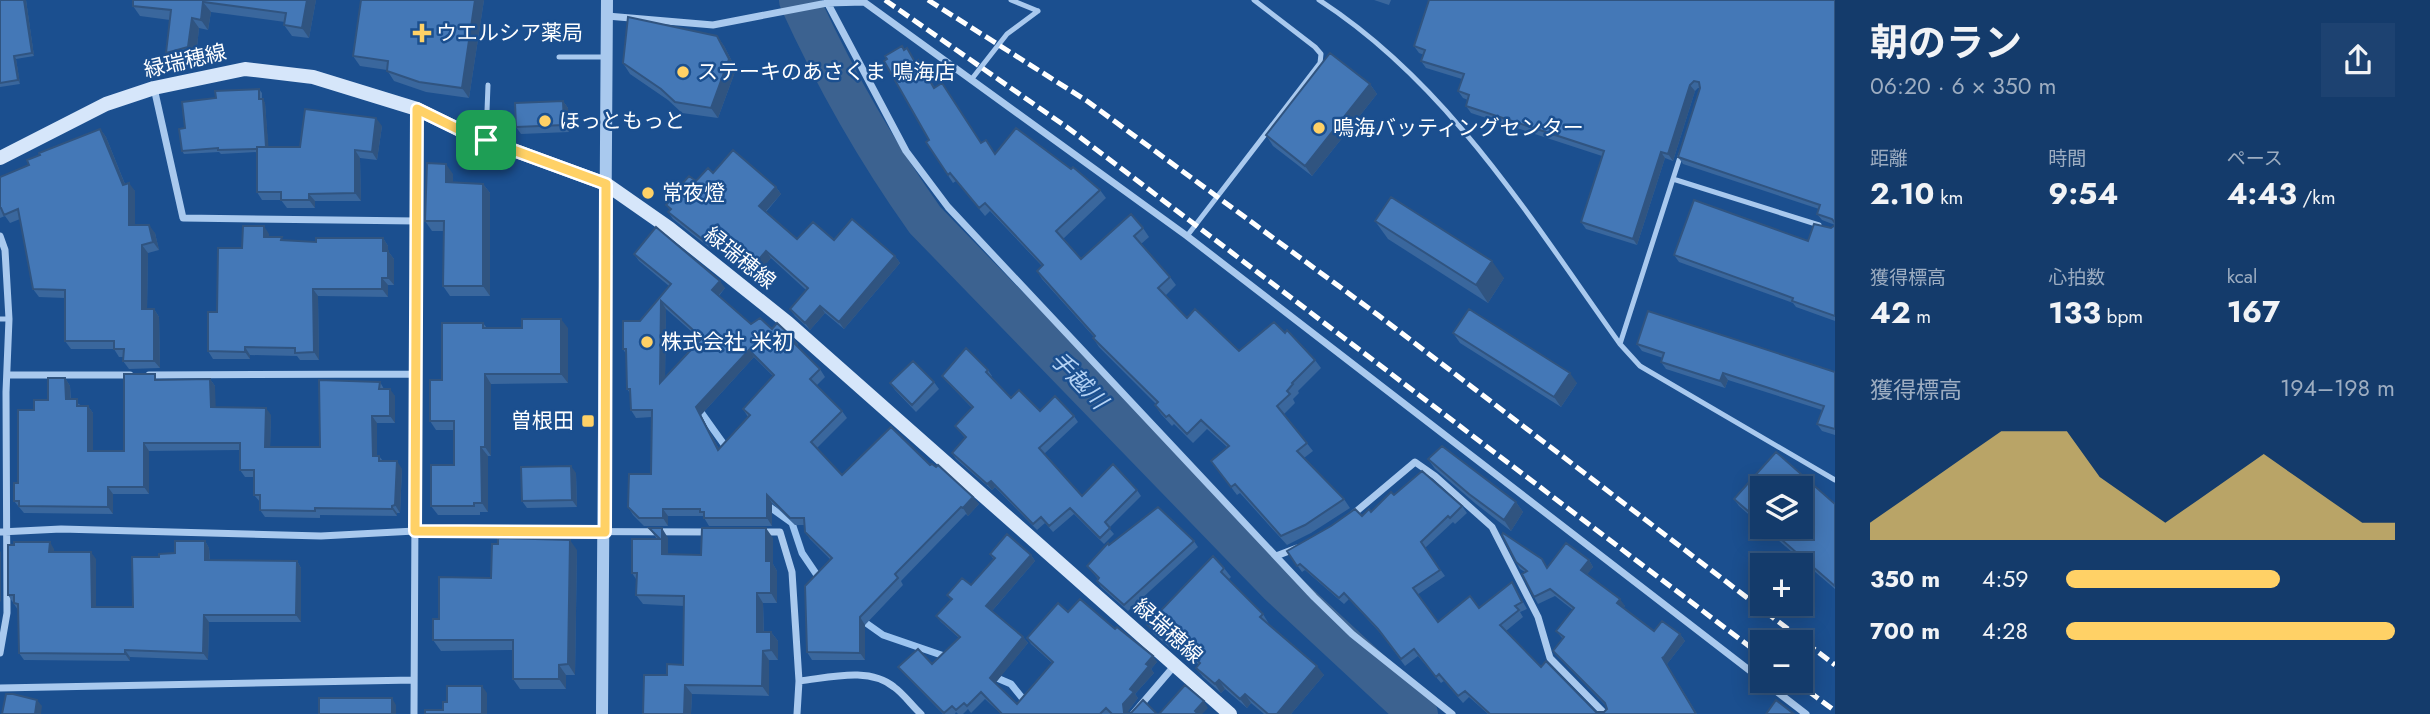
<!DOCTYPE html>
<html lang="ja">
<head>
<meta charset="utf-8">
<style>
  :root { --surface:#143b6b; --page:#1d4271; --text:#f1f3f6; --muted:#9dadc1; --line:#33557e; --accent:#ffd166 }
  body { margin:0; font-family:Jost,"Noto Sans JP",sans-serif; background:var(--page); color:var(--text); height:100vh; display:flex; flex-direction:column; font-size:26px; white-space:nowrap }
  * { box-sizing:border-box; margin:0 }
  p { font-size:23px; color:var(--muted) }
  .icon { flex:none; width:38px; height:38px; fill:none; stroke:currentColor; stroke-width:2; stroke-linecap:round; stroke-linejoin:round }
  .map { position:relative; flex:1; overflow:hidden }
  .panel { display:flex; flex-direction:column; background:var(--surface); width:595px }
  .panel>* { flex:none }
  .controls { position:absolute; left:1750px; top:476px; display:grid; gap:14px }
  .controls a { display:grid; place-items:center; width:63px; height:63px; border-radius:0px; background:var(--surface); box-shadow:0 4px 18px #0003,0 0 0 2px var(--line); font-size:35px }
  .pin { position:absolute; display:grid; place-items:center; width:60px; height:60px; color:#fff; margin:-30px; border-radius:14px; box-shadow:0 4px 10px #0006 }
  .round { display:grid; place-items:center; flex:none; width:74px; height:74px; border-radius:0px; background:var(--page) }
  .overview { display:flex; align-items:center; justify-content:space-between; height:119px; padding:0 35px }
  h1 { font-size:38px; font-weight:700; line-height:52px }
  .metrics { display:grid; grid-template-columns:repeat(3,1fr); gap:10px; height:119px; padding:7px 35px }
  .metrics div { display:grid; align-content:center }
  .metrics b { font-size:30px; font-weight:700 }
  .metrics small { font-size:19px; font-weight:400 }
  .metrics p { font-size:19px }
  .chart { height:196px; padding:14px 35px }
  .chart p { display:flex; justify-content:space-between }
  .chart svg { width:100%; height:126px; margin-top:7px; fill:var(--accent); opacity:.7 }
  ul { padding:0 35px; list-style:none; font-size:23px }
  li { display:grid; grid-template-columns:112px 84px 1fr; align-items:center; height:52px }
  li i { height:18px; border-radius:9px; background:var(--accent) }
  main { display:flex; flex:1; min-height:0 }
  .map>svg:first-child { display:block }
  .lines { fill:none; stroke-linecap:round; stroke-linejoin:round }
  .stream { stroke:#9cc4f0; stroke-width:7 }
  .river { stroke:#3c6290; stroke-width:40 }
  .service { stroke:#a9c9ee; stroke-width:5 }
  .minor { stroke:#a9c9ee; stroke-width:7 }
  .tertiary { stroke:#a9c9ee; stroke-width:12 }
  .secondary { stroke:#d6e6fa; stroke-width:14 }
  .rail { stroke:#fff; stroke-width:5; stroke-dasharray:12 5; stroke-linecap:butt }
  .wall { fill:#3a679d; fill-rule:evenodd }
  .shaded-wall { fill:#305480 }
  .building { fill:#4478b7; stroke:#305480; stroke-width:2; fill-rule:evenodd }
  .route-casing { stroke:#fff; stroke-width:14 }
  .route { stroke:#ffd166; stroke-width:9 }
  .poi-dot { fill:#ffd166; stroke:#1b4f8f; stroke-width:2.5 }
  .labels { text-anchor:middle; stroke-width:5; stroke-linejoin:round; paint-order:stroke }
  .poi-label { font-size:21px; fill:#fff; stroke:#1b4f8f; text-anchor:start }
  .street-label { font-size:21px; fill:#fff; stroke:#1b4f8f }
  .water-label { font-size:23px; font-style:italic; fill:#b5d3f5; stroke:#1b4f8f }
</style>
</head>
<body>
<main>
<div class="map">
<svg width="1835" height="714" viewBox="0 0 1835 714">
  <rect width="100%" height="100%" fill="#1b4f8f"/>
  <g class="lines">
    <path class="stream" d="M698,408l30,42
      M767,505l25,18 10,30 19,28
      M859,618l24,17 67,23
      M990,675l21,9 24,30"/>
    <path class="river" d="M799,0c35,77 77,151 126,220l354,365 139,129"/>
    <path class="service" d="M1011,0l27,11
      M1319,0c130,84 213,221 301,344l20,22 195,114
      M559,57h48
      M971,80l36,-46 31,-23
      M486,137l2,-52
      M1673,179l146,46
      M1187,236l133,-173 1,-9 -6,-7 -61,-47
      M0,319h9
      M1620,344l61,-190"/>
    <path class="minor" d="M827,2l79,149 42,56 366,390 38,37 100,80
      M607,16l106,9 114,-22 37,-1 323,234 575,444
      M154,88l29,130 233,3
      M0,236l5,14 4,69 -3,73 1,221 -7,40
      M8,375h122
      M149,375l266,-1
      M1352,515l63,-53 20,14 57,51 46,90 12,41 55,56
      M0,532l61,-3 260,7 94,-5 296,1
      M761,532h19l12,40 7,109 -2,33
      M1276,556l21,-8
      M799,681c29,-3 70,-15 95,6 10,7 18,19 27,27
      M1763,681l43,33
      M0,688l414,-8
      M414,714l3,-605
      M1133,714l42,-49"/>
    <path class="tertiary" d="M602,714l5,-714"/>
    <path class="secondary" d="M0,158l106,-54 48,-16 91,-19 68,8 104,32 47,23 142,52 63,44 119,95 442,391"/>
    <path class="rail" d="M885,0l183,128 694,528
      M928,0l159,101 291,214 457,350
      M1795,681l40,30"/>
  </g>
  <path class="wall" d="M0,0h26l8,56 -18,3 4,25 -20,3z
    M133,0h183l-7,38 -17,-2 -8,-11 1,-3 -74,-10 -3,18 -9,-2 -3,29 -23,7 -7,-11 4,-33 -30,-4 -7,-10z
    M484,0l-15,98 -43,-6 -32,-11 -7,-11 -27,-4 -7,-10z
    M1374,0h17l-2,5z
    M1835,0v321l-39,-14 -3,-4 -114,-41 -5,-7 134,-14 23,-13 4,-3 -13,-5 -5,-6 2,-5 -136,-45 -5,-7 22,-69h-2l-3,3 -22,70 -8,-3 -28,87 -51,-16 -5,-7 21,-66 -131,-43 -5,-7 2,-6 -5,-2 -5,-7 4,-12 -36,-11 -5,-7 3,-6 -5,-2 -5,-7z
    M717,36l7,10 12,23 -18,49 -36,-5 -14,-13 -38,-26 -7,-11z
    M918,60l17,28 47,55 13,11 105,36 6,8 -43,41 18,20 62,-31 6,9 -8,7 29,33 6,8 -11,11 22,22 52,33 46,-18 30,27 6,8 -23,23 1,2 -6,6 2,4 -11,11 29,37 -9,7 40,41 6,9 -39,25 -24,12 -47,-52 -3,2 -26,-34 16,-14 -20,-18 -14,14 -19,-19 -2,2 -11,-12 -6,-9 1,-1 -57,-57 -6,-9 1,-1 -52,-58 -5,-8 5,-5 -52,-55 -5,5 -29,-35 -3,2 -27,-41 3,-2 -13,-78z
    M1370,84l7,10 -65,82 -39,-30 -7,-11z
    M259,89l3,4v6l3,4 3,44h32l82,-21 -5,34 -17,-2 1,43h-46v7h-28l-6,-8h-19l-5,-8v-40l-36,2 -2,-2 -35,2 -2,-3 3,-23 31,-30z
    M563,101l5,7 1,24 -48,2 -5,-7z
    M100,129l6,8 19,47 10,7v34l20,8 4,17 -11,3 -1,56h7l5,8 1,51 -31,1 -6,-8v-4h-4l-5,-8h-43l-6,-8v-43l-26,-1 -6,-8 -13,-70 -10,4 -5,-7 -5,2v-41l29,-12z
    M713,173l63,14 5,7 -15,18 31,27 37,1 61,16 5,7 -56,66 -19,-16 -15,17 -15,-14 -5,-7 16,-19 -35,-32 -12,14 -39,-34 -9,11 -38,-30 -5,-7 2,-2 -4,-5 30,-24z
    M453,174v9l30,1 7,9v103h-40l-7,-10 1,-55h-12l-7,-10z
    M1375,221l129,57 -16,25 -100,-64z
    M269,234v3l15,3 32,2 67,-4 5,8v5l6,8v26h-6v12l-70,-1 1,64h-19l-3,-4 -47,-1v4h-37l-5,-8 9,-39 25,-64z
    M634,254l91,34 -6,8 32,28 21,5 20,8 6,7 -1,2 23,23 5,8 -9,9 26,25 5,7 -30,30 25,27 88,-10 49,39 -11,12 -2,-2 -65,67 2,4 -38,40v35h-53l-5,-8 23,-93 -20,-20 -5,-7 -1,-7h-9l-23,-22v23h-63l-6,-10h-35v10h-24l-11,-11 -5,-8 23,-33 1,-57 -16,1 -5,-8 -1,-17 -3,-4 -1,-35 -3,-5 17,-28 29,-35 -30,-25zM666,309l34,30 -35,38zM754,357l19,19 -30,33 5,8 -29,32 -18,-34z
    M483,323l4,5h81v55l-77,1v72h-3v56h-8v3h-42l-7,-9 23,-41v-35h-18l-6,-9 12,-41z
    M1453,333l124,50 -16,24 -101,-64z
    M1637,344l198,28v63l-13,-4 -5,-7 5,-14 -94,-30 -3,8 -59,-19 -5,-7 2,-4 -21,-7z
    M988,370l4,6 -1,1 20,21 29,13 34,5 4,6 -34,32 38,42 55,-6 4,6 -32,32 5,6 -10,10 -30,-30 -21,18 -8,-9 -8,7 -42,-43 -3,3 -36,-31 -4,-6 13,-15 -10,-12 17,-18 -25,-26 -5,-6z
    M65,378l5,8 1,13 11,7h6l5,7v38h31l35,-71 51,-1 5,7v21l56,8 -1,32h50l60,-65 4,7 11,7v27h-18v33h2l4,5 19,8 -2,44h-3v3l-77,-1v3l-55,-1 -5,-7v-8l-6,-7v-18h-9l-5,-7v-20l-91,1v43h-36v20l-89,-1 -10,-12 4,-18 16,-73 14,-10z
    M934,382l5,7 -23,23 -21,-22 -5,-7z
    M1776,452l59,52v85l-72,-62h38v-39h-39v38l-23,-20 -5,-7z
    M1428,459l88,43 7,10 -12,19 -35,-27 -41,-35z
    M576,473l1,34 -50,1 -5,-7z
    M1462,506l5,7 -12,11 -2,-2 -28,26 20,28 -28,19 21,27 41,-14 33,-26 15,27 -7,3 3,5 -17,14 35,36 55,45h8l3,-3 -1,-3 -48,-49 -5,-6 10,-12 -7,-8 17,-21 -18,-14 -17,8 -4,-7 -9,-25 -5,-3 -4,-7 31,5 42,-7 4,7 -6,7 38,32 -2,2 31,23 26,3 5,7 -18,23 -1,-1 31,51h-209l-19,-17 -6,6 -19,-22 -3,2 -23,-27 -13,10 -22,-30 -34,-37 -5,5 -39,-34 -3,2 -15,-21 84,-39z
    M649,528l19,10v16l33,1 72,-17v26l4,7v32h-14l1,29h7l7,9v19h-9v36l-77,-2 -1,20h-48l24,-39 16,-10 1,-59 -41,-2 -7,-9v-16l-4,-6 25,-34z
    M205,541l4,7 1,12 87,1 4,7v54h-92l-1,38 -78,-3v4l-106,-1 -5,-7 -1,-43 -10,-15 6,-50 40,4v3l42,7v48h37l26,-50 16,-4z
    M1194,541l4,6 -70,64 -27,-24 -4,-6 1,-2 -11,-13 22,-21z
    M577,550l-2,125h-9v14h-46l-7,-10v-29l-72,1 -8,-11 6,-21 52,-41z
    M990,554l41,1 4,6 -43,50 31,26 5,6 -33,40 22,21 35,-41 -21,-19 -4,-6 41,-26 47,17 42,33 -6,7 3,4 -19,21 3,4 -10,13v1l29,2h-156l-16,-15 -14,14 -3,-4 -5,5h-5l-2,-2 -1,2h-12l-40,-41 -5,-6 34,-3 27,-26 -18,-16 -5,-6 15,-16 -4,-5 24,-10 23,-25z
    M1224,568l7,9 -3,3 35,34 6,10 55,51 -33,39h-27l-13,-11 -4,5 -22,-19 -4,4 -18,-16 -7,-9 3,-3 -23,-24 -6,7 -16,-14 -7,-9z"/>
  <path class="shaded-wall" d="M24,0h2l8,56 -2,-3z
    M307,0h9l-7,38 -7,-10z
    M475,0h9l-15,98 -7,-10z
    M203,2l8,10 -3,18 -7,-10z
    M192,18l7,10 -3,29 -8,-10z
    M717,36l7,10 12,23 -18,49 -7,-10z
    M14,56l2,3 4,25 -2,-4z
    M1370,84l7,10 -65,82 -7,-10z
    M1690,85l5,6 -22,70 -5,-7z
    M263,99l2,4 4,49 -3,-4z
    M563,101l5,7 1,24 -5,-7z
    M376,118l6,8 -5,34 -5,-8z
    M100,129l6,8 22,55 -5,-7z
    M355,150l5,8 1,43 -6,-8z
    M1661,152l4,6 -28,87 -4,-6z
    M446,164l7,10v18l-7,-10z
    M129,183l6,8v42l-6,-8z
    M483,184l7,9v103l-7,-10z
    M776,187l5,7 -17,19 -5,-7z
    M309,194l6,7v7l-6,-8z
    M149,225l6,8 4,17 -6,-8z
    M264,226l5,8v11l-5,-8z
    M715,231l5,7 -9,11 -5,-7z
    M383,238l5,8v13l-5,-8z
    M142,245l6,8 -1,64 -5,-8z
    M388,251l6,8v26l-6,-7z
    M766,251l5,7 -12,14 -5,-7z
    M895,256l5,7 -56,66 -5,-7z
    M1492,261l12,17 -16,25 -12,-18z
    M382,278l6,7v12l-6,-8z
    M720,281l5,7 -8,9 -5,-7z
    M313,289l5,7 1,64 -5,-8z
    M661,301l5,8 -1,81 -5,-7z
    M820,306l5,7 -15,17 -5,-7z
    M154,309l5,8 1,51 -6,-7z
    M561,319l7,9v55l-7,-9z
    M792,337l6,7 -2,3 -6,-8z
    M245,347l5,8v4l-5,-7z
    M749,350l5,7 -53,58 22,42 -5,-7 -22,-43z
    M1570,373l7,10 -16,24 -7,-10z
    M1723,373l5,7 -3,8 -5,-7z
    M485,374l6,10v72l-6,-9z
    M65,378l5,8 1,20 -5,-7z
    M210,379l5,7 1,28 -5,-7z
    M390,389l5,7v27l-5,-7z
    M88,406l5,7v45l-5,-7z
    M266,408l5,7 -1,40 -5,-8z
    M372,416l5,7v40l-4,-7z
    M144,443l5,8v43l-5,-7z
    M481,447l7,9v56l-6,-9z
    M397,461l5,8 -2,44 -5,-8z
    M571,466l5,7 1,34 -5,-7z
    M991,481l4,6 -3,3 -5,-6z
    M108,487l5,7v20l-5,-7z
    M767,495l5,8v23l-5,-8z
    M973,497l6,7 -11,12 -5,-8z
    M1516,502l7,10 -12,19 -7,-11z
    M392,506l5,7v3l-5,-7z
    M663,509l5,7v10l-5,-8z
    M662,528l6,10v25l-6,-9z
    M766,528l7,10v26l4,7v32l-6,-10 -5,-32z
    M570,540l7,10 -2,125 -7,-11z
    M205,541l4,7 1,19 -5,-7z
    M50,542l4,7v10l-5,-7z
    M0,551l1,1v50l-1,-1z
    M91,552l5,7v55l-4,-7z
    M1031,555l4,6 -44,51 -5,-6z
    M1589,560l4,7 -7,9 -5,-6z
    M297,561l4,7v54l-5,-7z
    M757,593l6,10 1,38 -7,-9z
    M1620,599l5,7 -3,4 -5,-7z
    M204,615l5,7 -1,38 -5,-7z
    M860,617l5,8v35l-5,-7z
    M771,632l7,9v19l-7,-10z
    M1170,632l6,9 -6,7 -6,-9z
    M1680,634l5,7 -18,23 -4,-6z
    M1023,637l5,6 -34,42 -4,-7z
    M125,650l5,7v4l-5,-7z
    M763,651l6,9v36l-7,-10z
    M1153,656l4,6 -6,7 3,4 -19,21 3,4 -10,13v3l-4,-2 -1,-8 7,-15 16,-25z
    M559,665l7,10v14l-7,-10z
    M1317,666l7,9 -33,39h-14z
    M1219,680l6,9 -4,4 -6,-9z
    M685,685l7,9 -1,20h-7z
    M482,686l5,7v21h-5z
    M1245,694l6,9 -4,5 -7,-9z
    M392,698l4,7v9h-4z
    M37,700l5,6 -1,8h-6z
    M1204,701l4,7 -6,6h-5l-2,-3z"/>
  <path class="building" d="M0,0h24l8,53 -18,3 4,24 -18,3z
    M133,0h174l-5,28 -18,-3 2,-12 -83,-11 -2,18 -9,-2 -4,29 -22,6 5,-43 -38,-4z
    M361,0h114l-13,88 -43,-6 -32,-11 1,-10 -35,-5z
    M1429,0h406v223l-3,-4 -15,-5 3,-9 -142,-48 22,-69 -1,-6 -5,-1 -4,4 -22,69 -7,-2 -28,87 -52,-17 23,-71 -138,-45 3,-11 -11,-4 6,-17 -43,-13 4,-11 -11,-4z
    M628,17l89,19 12,23 -18,49 -36,-6 -14,-13 -38,-26z
    M902,46l2,4 3,-2 8,14 3,-2 16,28 8,-5 39,60 5,-3 9,14 21,-26 55,41 2,-2 27,23 -44,41 25,28 50,-45 12,14 -9,8 36,41 -12,11 29,30 8,-9 44,42 35,-29 11,11 2,-3 28,30 -23,23 1,1 -6,7 3,3 -13,12 30,37 -10,8 47,48 -39,26 -24,11 -46,-52 -4,3 -20,-26 18,-15 -28,-26 -14,14 -18,-19 -3,2 -11,-12 3,-3 -65,-64 2,-2 -58,-65 6,-6 -58,-62 -6,5 -29,-35 -2,2 -22,-33 3,-2 -45,-79 3,-2 -2,-3z
    M1330,53l40,31 -65,82 -39,-31z
    M259,89v10h4l3,48h-9v2l-39,1v-2l-36,3 -3,-22 6,-1 -3,-26 34,-4 -1,-7z
    M563,101l1,24 -48,2 -1,-24z
    M305,109l71,9 -4,34 -17,-2v43l-46,1v6h-28v-8h-24v-45h43z
    M100,129l23,56 6,-2v42h20l4,17 -11,3v64h12v52h-31l1,-12h-10v-8h-49v-51l-32,-1 -15,-80 -14,6 -3,-7h-1v-31l29,-12 -2,-5 13,-5 -1,-2z
    M733,150l43,37 -17,19 38,33 16,-17 21,18 18,-21 43,37 -56,66 -19,-16 -15,17 -15,-14 18,-21 -42,-37 -12,14 -39,-34 -9,11 -38,-30 3,-3 -5,-4 9,-10 -2,-1 16,-18 7,5 12,-13 5,5z
    M427,163l19,1v18l37,2v102h-40l1,-65h-19z
    M1391,197l101,64 -16,24 -101,-64z
    M1694,200l114,41 6,-17 17,4 4,-3v91l-43,-15 1,-3 -119,-43z
    M243,226h21v11h18l-1,3 35,2v-4h67v13h5v27h-6v11h-69l1,63 -19,1v-5l-50,-1v5l-37,-1v-39h9l1,-64h24z
    M656,227l64,54 -8,9 39,34 9,-6 12,11 5,-6 15,14 -2,2 30,30 -10,10 32,32 -31,31 31,33 49,-48 39,38 2,-1 4,3 2,-2 35,32 -10,11 -2,-1 -66,67 3,4 -38,39v36l-53,-1 -2,-66 27,-28 -27,-26 -1,-14h-14l-23,-23v23h-63v-6h-4v-3h-37v9h-24l-11,-11 1,-33h22l1,-64h-21l-1,-21h-3l-1,-40h-3v-28h17l31,-37 -37,-30zM661,301l41,37 -42,45zM749,350l25,25 -31,34 7,6 -32,35 -22,-43z
    M1469,309l101,64 -16,24 -101,-64z
    M1648,311l187,61v57l-18,-5 7,-18 -101,-33 -3,8 -59,-19 3,-9 -27,-9z
    M522,319h39v55h-76v73h-4l1,56h-8v3h-43v-41h23v-44h-24v-41h12v-57h41v5h39z
    M966,348l22,22 -2,2 25,26 8,-8 21,21 15,-15 19,20 -35,32 43,48 31,-32 24,26 -32,32 5,6 -10,10 -30,-30 -21,18 -8,-9 -8,7 -42,-43 -4,3 -35,-31 14,-16 -11,-11 18,-19 -31,-31z
    M913,361l21,21 -22,23 -22,-22z
    M124,374h31v6l55,-1 1,28 55,1 -1,39h55l-1,-67 61,2 -1,7h11v27h-18l1,40h6v5h18l-2,44 -3,1v3l-77,-1v3l-55,-1v-15h-6v-25h-14v-27h-96v44h-36v20l-89,-1v-5h-5v-18h4v-73h16v-10h14v-22h17l1,21h11v7h11v45h36z
    M1442,446l74,56 -12,18 -35,-26 -41,-35z
    M1776,452l59,52v82l-68,-59h34v-39h-39v35l-28,-24z
    M571,466l1,34 -50,1 -1,-34z
    M1422,471l40,35 -12,12 -2,-2 -27,26 19,28 -27,18 25,34 32,-26 9,12 33,-26 10,20 -7,4 4,4 -19,15 41,42 5,-6 50,51h8l3,-3 -2,-6 -52,-52 11,-14 -8,-6 18,-23 -24,-19 -16,8 -12,-23 5,-3 -11,-9 -14,-27 1,-2 39,26 5,9 19,-25 23,17 -8,10 39,29 -3,4 37,28 8,-10 18,13 -17,24 -1,-1 34,57h-206l-25,-23 -7,5 -19,-22 -3,3 -22,-28 -13,10 -23,-30 -34,-36 -5,5 -39,-34 -3,2 -10,-15 44,-25 24,-17 7,7 7,-7 2,3 20,-20 3,3z
    M1158,507l36,34 -70,64 -27,-24 2,-3 -12,-12 21,-23 1,2z
    M649,528h13v26l39,1 1,-27h64v33h5v32h-14v39h14v18l-8,1 -1,35 -77,-1 -1,29h-41l1,-39h23v-11l16,1 1,-69 -48,-1 1,-22h-5v-34h28z
    M1007,534l24,21 -45,51 37,31 -33,41 27,26 36,-42 -26,-24 31,-35 10,9 12,-13 35,30 2,-2 36,29 -7,8 3,2 -19,23 4,3 -11,12 1,8 7,1 12,-13 14,14h-45l-6,-6 -6,6h-98l-21,-22 -14,14 -3,-3 -8,7 -4,-4 -8,7 -46,-46 20,-18 14,15 28,-27 -24,-21 16,-17 -5,-4 15,-17 9,7 24,-27 -5,-4z
    M498,538l72,2 -2,124 -9,1v14h-46v-39h-80v-21h6v-42l52,1 1,-34h6z
    M175,541h30v19l92,1 -1,54h-92l-1,38 -78,-3v4l-106,-1 -1,-49 -4,-1v-8h-6v-50h6v-3h36l-1,10h42l1,55h41l-1,-50h27v-3l16,-1z
    M1213,556l11,12 -3,4 42,42 -3,3 57,49 -40,48h-9l-23,-20 -5,5 -21,-19 -4,4 -19,-16 4,-5 -30,-31 -6,7 -17,-14z
    M1185,685l19,16 -9,10 3,3h-39z
    M447,686h35v28h-57v-4h18v-8h4z
    M6,694h7l24,6 -2,14h-33z
    M319,698h73v16h-73z
    M1776,700l18,14h-28z"/>
  <g class="lines">
    <g class="route-casing">
      <path id="route" d="M417,109l47,23 142,52 -1,348 -190,-1z"/>
    </g>
    <use href="#route" class="route"/>
  </g>
  <g class="poi-dot">
    <path d="M418.5 22.5h7v7h7v7h-7v7h-7v-7h-7v-7h7z"/>
    <circle cx="683" cy="72" r="7"/>
    <circle cx="545" cy="121" r="7"/>
    <circle cx="1319" cy="128" r="7"/>
    <circle cx="648" cy="193" r="7"/>
    <circle cx="647" cy="342" r="7"/>
    <rect x="581" y="414" width="14" height="14" rx="3.5"/>
  </g>
  <g class="labels">
    <g class="poi-label">
      <text x="436" y="40">ウエルシア薬局</text>
      <text x="697" y="79">ステーキのあさくま 鳴海店</text>
      <text x="559" y="128">ほっともっと</text>
      <text x="1333" y="135">鳴海バッティングセンター</text>
      <text x="662" y="200">常夜燈</text>
      <text x="661" y="349">株式会社 米初</text>
      <text x="574" y="428" text-anchor="end">曽根田</text>
    </g>
    <g class="street-label">
      <text transform="translate(185 61) rotate(-13)" y="7">緑瑞穂線</text>
      <text transform="translate(740 258) rotate(39)" y="7">緑瑞穂線</text>
      <text transform="translate(1168 631) rotate(42)" y="7">緑瑞穂線</text>
    </g>
    <g class="water-label">
      <text transform="translate(1079 380) rotate(46)" y="8">手越川</text>
    </g>
  </g>
</svg>
<div class="controls">
<a><svg class="icon" aria-label="layers" viewBox="0 0 24 24"><path d="M12 4l9 5-9 5-9-5zM3 14l9 5 9-5"/></svg></a>
<a>+</a>
<a>−</a>
</div>
<div class="pin" style="left:486px;top:140px;background:#1e9e55"><svg class="icon" aria-label="arrive" viewBox="0 0 24 24"><path d="M6 21V4h12l-3 4 3 4H6"/></svg></div>
</div>
<section class="panel">
<div class="overview"><div><h1>朝のラン</h1><p>06:20 · 6 × 350 m</p></div><a class="round"><svg class="icon" aria-label="share" viewBox="0 0 24 24"><path d="M12 15V3M7 8l5-5 5 5M5 13v7h14v-7"/></svg></a></div>
<div class="metrics">
<div><p>距離</p><b>2.10<small> km</small></b></div>
<div><p>時間</p><b>9:54</b></div>
<div><p>ペース</p><b>4:43<small> /km</small></b></div>
</div>
<div class="metrics">
<div><p>獲得標高</p><b>42<small> m</small></b></div>
<div><p>心拍数</p><b>133<small> bpm</small></b></div>
<div><p>kcal</p><b>167</b></div>
</div>
<div class="chart"><p><span>獲得標高</span>194–198 m</p>
<svg viewBox="0 0 160 44" preserveAspectRatio="none"><path d="M0 44V38L10 30L20 22L30 14L40 6L50 6L60 6L70 22L80 30L90 38L100 30L110 22L120 14L130 22L140 30L150 38L160 38V44z"/></svg>
</div>
<ul>
<li><b>350 m</b>4:59<i style="width:65%"></i></li>
<li><b>700 m</b>4:28<i style="width:100%"></i></li>
</ul>
</section>
</main>
</body>
</html>
